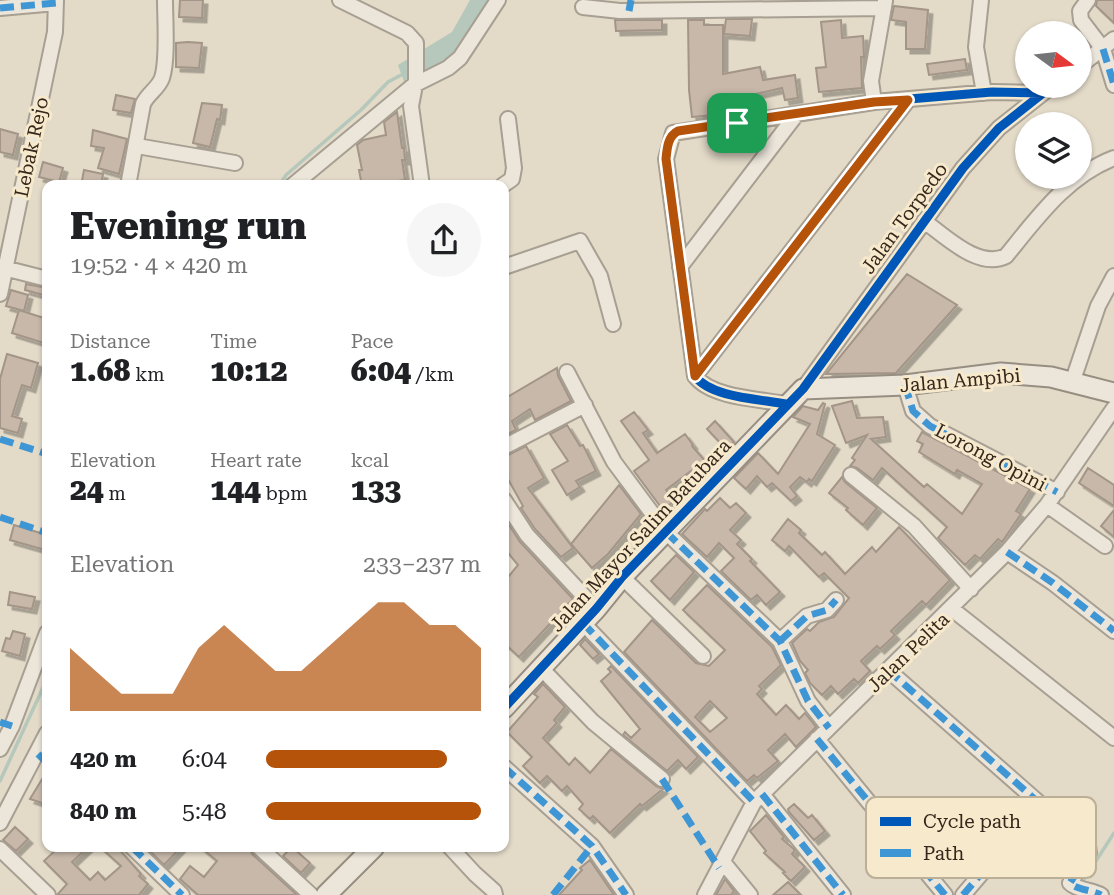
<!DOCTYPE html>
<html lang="en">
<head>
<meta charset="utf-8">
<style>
  :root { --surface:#fff; --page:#f6f6f6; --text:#202124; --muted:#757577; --accent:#b45309 }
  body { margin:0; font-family:"Roboto Serif",serif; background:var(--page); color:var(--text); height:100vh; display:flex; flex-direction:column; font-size:26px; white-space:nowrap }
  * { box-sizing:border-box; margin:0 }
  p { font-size:23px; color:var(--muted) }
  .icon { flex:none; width:38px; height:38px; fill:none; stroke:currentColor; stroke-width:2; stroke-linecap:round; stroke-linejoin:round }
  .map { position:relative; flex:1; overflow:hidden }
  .details { position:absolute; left:42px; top:180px; width:467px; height:672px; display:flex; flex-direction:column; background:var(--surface); border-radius:14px; box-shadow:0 2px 5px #0004 }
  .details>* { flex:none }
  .needle { width:46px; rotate:105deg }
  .tools { position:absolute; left:1015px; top:21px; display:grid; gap:14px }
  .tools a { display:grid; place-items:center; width:77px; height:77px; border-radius:50%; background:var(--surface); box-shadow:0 2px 5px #0004; font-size:35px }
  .pin { position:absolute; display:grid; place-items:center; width:60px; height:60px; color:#fff; margin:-30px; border-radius:14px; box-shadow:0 4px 10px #0006 }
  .round { display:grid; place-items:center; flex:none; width:74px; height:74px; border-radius:37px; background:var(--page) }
  .headline { display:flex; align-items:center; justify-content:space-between; height:119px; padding:0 28px }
  h1 { font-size:38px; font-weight:800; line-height:52px }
  .figures { display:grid; grid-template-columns:repeat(3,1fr); gap:10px; height:119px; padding:7px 28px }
  .figures div { display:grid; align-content:center }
  .figures b { font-size:30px; font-weight:800 }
  .figures small { font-size:19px; font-weight:400 }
  .figures p { font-size:19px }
  .chart { height:196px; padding:14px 28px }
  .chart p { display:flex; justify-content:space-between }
  .chart svg { width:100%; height:126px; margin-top:7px; fill:var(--accent); opacity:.7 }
  ul { padding:0 28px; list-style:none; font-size:23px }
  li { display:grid; grid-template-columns:112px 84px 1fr; align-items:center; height:52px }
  li i { height:18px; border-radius:9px; background:var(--accent) }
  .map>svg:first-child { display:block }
  .water { fill:#b5c8bb }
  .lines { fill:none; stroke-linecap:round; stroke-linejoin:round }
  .stream { stroke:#b5c8bb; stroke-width:3.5 }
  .building { fill:#c7b8a9; stroke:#a39588; stroke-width:2; fill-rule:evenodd; filter:url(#shadow) }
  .street-casing { stroke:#a79f92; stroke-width:18 }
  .secondary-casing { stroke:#978e82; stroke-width:23 }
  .street { stroke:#ebe5da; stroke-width:14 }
  .secondary { stroke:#ebe5da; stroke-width:19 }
  .quiet { stroke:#3e96d4; stroke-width:7; stroke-dasharray:14 7; stroke-linecap:butt }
  .cycleway-casing { stroke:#f6e9cc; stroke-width:13 }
  .cycleway { stroke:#0057b8; stroke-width:9 }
  .route-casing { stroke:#fff; stroke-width:14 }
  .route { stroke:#b45309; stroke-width:9 }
  .labels { text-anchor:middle; stroke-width:6; stroke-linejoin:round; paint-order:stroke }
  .street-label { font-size:19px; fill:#35271b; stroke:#f6e9cc }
  .key { fill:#f6e9cc; stroke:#bcaf97; stroke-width:2 }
  .key-label { font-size:19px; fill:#35271b }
</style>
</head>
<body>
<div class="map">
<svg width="1114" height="895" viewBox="0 0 1114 895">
  <defs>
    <filter id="shadow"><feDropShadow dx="4.5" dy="4.5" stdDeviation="0" flood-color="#0004"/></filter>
  </defs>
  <rect width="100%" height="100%" fill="#e3dac8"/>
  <path class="water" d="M470,0h26l-36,54 -32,20 -23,10 -7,-19 54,-33z"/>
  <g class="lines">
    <path class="stream" d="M279,186l7,-11 75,-65 27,-28 15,-8
      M0,781l47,-102
      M1081,884l33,-51"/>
  </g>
  <path class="building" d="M180,0h23l-1,18 -23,-1z
    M1097,0h17v23l-18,-17z
    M894,6l34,4 -3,39h-19v-27l-15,-2z
    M726,19h26l-2,17 -26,-2z
    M615,20h47v10l-46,1z
    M688,20h16v5h19v49l37,-7 3,13 32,-5 3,23 -13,2 -3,-12 -48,11v5l-21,2 1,9 -22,2 -3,-27z
    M841,20l1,18 21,-2 1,21h-3l1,31 -43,4 -3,-24 10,-1 -5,-45z
    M188,42l14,1 -3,25 -23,-1v-24z
    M965,59l2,11 -38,5 -2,-11z
    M116,95l19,4 -4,14 -18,-3z
    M202,103l20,2 -2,15 -3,-1 -7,28 -17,-4z
    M397,112l5,36h2l1,12h-3l3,20 -43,6 -3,-16h3l-5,-25 6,-5 23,-5 -2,-13z
    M0,129l18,5 -5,21 -13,-3z
    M93,130l34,9 -8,35 -21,-6 6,-20 -13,-2z
    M43,162l20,6 -4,14 -20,-5z
    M84,170l19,4 -2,12h-20z
    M907,274l50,31 -61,68 -70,1z
    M26,284l21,4v8l-22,-6z
    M11,290l17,5 -4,16 -18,-5z
    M19,310l28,9v25l-35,-11z
    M7,354l31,9 -7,25 -9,-3 -10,31 10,3 -4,14 -18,-5v-49z
    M557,368l1,8 13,25 -36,19 -5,-11 -18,12 4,9 -12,6v-37z
    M852,401l5,17 26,-1 3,20 -15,2 53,48 3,-3 35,30 20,-30 -25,-14 -2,4 -36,-22 4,-8 -6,-3 5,-9 108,57 -14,22 5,3 -19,28 -4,-3 -18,20 -5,-4 -10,10 -27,-27 9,-11 -65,-59 -9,12 -16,-12 -7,-2 5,-6 -3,-2 15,-23 -21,8 -14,-37z
    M823,403l2,1 -8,30 18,11 -23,36 -3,-2 -2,3 -7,-5 -10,10 7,9 -6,5 -19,-18 -5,4 -10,-11 -11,13 -12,-11 24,-25 20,21 32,-50 -17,-7 10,-11 15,4z
    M634,412l14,18 -5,3 14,20 28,-19 8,11 -1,1 14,16 -13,12 -2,-3 -25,19 8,11 -11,9 -29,-39 15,-11 -28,-39z
    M715,421l19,21 -8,7 -19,-20z
    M567,425l13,21 3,-1 13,26 -20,10 4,6 -13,8 -15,-25 16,-9 -18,-27z
    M526,446l18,32 -16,10 45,60 -12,9 -26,-28 -14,-21 2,-2 -19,-34v-15z
    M1088,468l26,17v21l-35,-23z
    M842,477l3,5 32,26 -14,17 -17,-15 2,-2 -19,-15z
    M619,485l22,29 -33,40 -16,14 -21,-24z
    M720,498l10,10 6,-5 10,10 -16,17 11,10 -4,4 15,15 -2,2 30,31 -14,13 -9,-10 -6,5 -30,-29 13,-13 -15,-15 -12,14 -25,-23 23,-25 2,2z
    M1114,510v27l-13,-11z
    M788,519l13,11 -2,3 23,22 3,-3 20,22 27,-27 4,5 23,-25 51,53 -24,25 -4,-4 -31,30 4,4 -15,14 -3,-3 -16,15 9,10 -12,12 -4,-4 -16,15 -7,-8 -9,9 -12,-12 -5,-10 3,-3 -8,-9 -8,-18 15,-14 3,2 9,-9 15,-5 15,-19 -25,-25 -5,4 -30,-31 -4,5 -13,-11z
    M507,522l13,20 53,57 -54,58 -15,-14v-61l14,-17 -14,-17v-24z
    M14,525l33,10 -2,15 -35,-10z
    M676,555l18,17 -24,28 -19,-19z
    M707,585l65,62 9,18 -22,21 3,3 -5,5 19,21 10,-10 13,14 6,-6 11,14 -20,20 -11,-13 -17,16 10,11 -21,17 -3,-3 -7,6 -123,-129 28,-32 44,43 13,3 16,-16 -42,-40zM710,701l17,17 -17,14 -15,-15z
    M10,592l25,5 -3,12 -24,-4z
    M13,631l12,3 -5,22 -18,-5 4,-13 4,1z
    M585,639l14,15 -6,5 -13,-14z
    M611,666l87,91 -12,12 -8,-9 -11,11 -44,-36 2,-3 6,6 9,-9 -39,-48 10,-9 -3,-3z
    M543,684l22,23 -11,13 3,3 -14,15 26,27 6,-7 15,15 21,-24 45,37 7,3 -21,17 -2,-2 -30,29 -17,-17 -3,3 -11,-10 4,-5 -16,-18 -5,5 -15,-15 -7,7 -17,-17 9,-9 -25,-25 31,-35 -4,-3z
    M47,771v25l-2,8 -15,-5z
    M794,804l14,14 4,-3 13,16 -11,9 -25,-28 -1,-3z
    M766,815l18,22 -2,2 13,11 -3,4 13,13 -14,14 -8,-8 2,-1 -21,-19 2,-2 -16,-20z
    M15,827l13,12 -12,12 -13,-11z
    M59,847h29l-16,15 18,18 8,-8 7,8 16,-14 -21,-19h17l24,27 -2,2 9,8 -9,11h-82l10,-11 -23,-23z
    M155,847h26l-17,18 -13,-13z
    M200,847h50l2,7 45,41h-99l-18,-16 10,-13 14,11 13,-16z
    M292,847l18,16 -9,10 -18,-17z
    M590,860l24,35h-55l23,-25 -2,-2z
    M725,879l9,12 -3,4h-15z
    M788,882l13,13h-28z"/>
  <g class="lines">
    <g class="street-casing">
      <path id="street" d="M340,0l67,33 9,10v37l-5,26 11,80
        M981,0l-5,47 8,46
        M1088,0l-8,11 1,9 22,29 11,36
        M583,7l37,4 264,-3
        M0,8l56,-5
        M1080,66l34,-27
        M874,102l-3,-21 14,-80
        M137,146l98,17
        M128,186l15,-82c5,-11 15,-15 19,-26 6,-18 3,-58 3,-78
        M292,186l122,-101 34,-17 12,-10 38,-58
        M502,186l10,-7 2,-11 -6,-49
        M924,221c21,15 55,49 82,35 31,-38 61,-80 108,-98
        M0,267l47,12
        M504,267l76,-26 20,35 13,48
        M680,267l116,-152
        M0,294l55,-262 1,-32
        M567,372l47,90 52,70 114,109 28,60 21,27
        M695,376l213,-276
        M1072,383l26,-77 16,-30
        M905,385l8,26 17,15 127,66
        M803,389l160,-221 36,-40 53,-42
        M786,404c-26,-5 -75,-6 -91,-28l-29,-217 7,-26 201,-31 118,-10 50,1
        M504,447l81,-42
        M851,475l63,51 57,63
        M504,500l23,35 69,74
        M1047,505l58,41
        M1007,552l46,31 61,48
        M622,577l81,79
        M952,609l162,129
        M583,623l171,179
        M780,641l27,-25 20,-6 9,-10
        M540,667l53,55 69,57
        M888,670l200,176 1,7 -19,30c7,7 22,7 31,12
        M817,739l128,156
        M0,749l12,-23 35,-93
        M504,767l88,79 34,49
        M762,794l81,101
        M0,823l47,-90
        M132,847l50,48
        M259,847l52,48
        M450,847l25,27 19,17 1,4
        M0,849l48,46
        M723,862l27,33
        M705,895l49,-93 253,-250 40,-47 67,-97
        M963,895l78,-91"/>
    </g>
    <g class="secondary-casing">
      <path id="secondary" d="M504,708l92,-99 26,-32 181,-188 102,-4 96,-12 50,4 63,16
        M326,895l48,-48"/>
    </g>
    <use href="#street" class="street"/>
    <use href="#secondary" class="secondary"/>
    <path class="quiet" d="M0,8l56,-5
      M629,11l2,-11
      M1103,49l11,36
      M905,385l8,26 17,15 127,66
      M0,439l47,15
      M0,517l47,16
      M666,532l114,109 28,60 21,27
      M1007,552l46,31 61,48
      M583,623l171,179
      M780,641l27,-25 20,-6 9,-10
      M888,670l200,176 1,7 -19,30c7,7 22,7 31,12
      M0,722l12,4
      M817,739l128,156
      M38,754l9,9
      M504,767l88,79 34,49
      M662,779l57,89
      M762,794l81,101
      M132,847l50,48
      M553,895l39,-49
      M963,895l78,-91"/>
    <g class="cycleway-casing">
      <path id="cycleway" d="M786,404c-26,-5 -75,-6 -91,-28l-29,-217 7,-26 201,-31 118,-10 50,1
        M504,708l92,-99 26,-32 181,-188 160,-221 36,-40 53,-42"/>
    </g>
    <use href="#cycleway" class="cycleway"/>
  </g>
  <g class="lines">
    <g class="route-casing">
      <path id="route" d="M908,100l-213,276 -29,-217c1,-11 2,-23 12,-28l196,-29z"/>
    </g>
    <use href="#route" class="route"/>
  </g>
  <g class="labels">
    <g class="street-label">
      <text transform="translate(31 147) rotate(-78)" y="7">Lebak Rejo</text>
      <text transform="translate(904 218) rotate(-54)" y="7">Jalan Torpedo</text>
      <text transform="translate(960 380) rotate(-5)" y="7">Jalan Ampibi</text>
      <text transform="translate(991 457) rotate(28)" y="7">Lorong Opini</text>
      <text transform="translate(640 535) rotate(-47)" y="7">Jalan Mayor Salim Batubara</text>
      <text transform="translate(908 652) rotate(-44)" y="7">Jalan Pelita</text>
    </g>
  </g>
  <rect x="866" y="797" width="230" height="81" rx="10" class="key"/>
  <rect x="880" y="817" width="31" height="9" fill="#0057b8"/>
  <rect x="880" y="849" width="31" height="8" fill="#3e96d4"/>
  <g class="key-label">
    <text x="923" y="828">Cycle path</text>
    <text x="923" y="860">Path</text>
  </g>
</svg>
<div class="tools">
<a><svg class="needle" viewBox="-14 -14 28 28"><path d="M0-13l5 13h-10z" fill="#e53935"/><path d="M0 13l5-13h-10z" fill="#757577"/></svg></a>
<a><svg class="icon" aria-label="layers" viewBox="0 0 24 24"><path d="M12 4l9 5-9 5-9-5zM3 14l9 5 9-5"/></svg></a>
</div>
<div class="pin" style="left:737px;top:123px;background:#1e9e55"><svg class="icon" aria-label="arrive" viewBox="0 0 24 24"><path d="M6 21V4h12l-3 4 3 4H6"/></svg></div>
<section class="details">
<div class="headline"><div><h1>Evening run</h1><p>19:52 · 4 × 420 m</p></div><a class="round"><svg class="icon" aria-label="share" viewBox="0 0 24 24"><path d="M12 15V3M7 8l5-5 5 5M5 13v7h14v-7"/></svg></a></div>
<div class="figures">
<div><p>Distance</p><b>1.68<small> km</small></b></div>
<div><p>Time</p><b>10:12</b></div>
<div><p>Pace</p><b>6:04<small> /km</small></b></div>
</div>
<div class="figures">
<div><p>Elevation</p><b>24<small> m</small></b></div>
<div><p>Heart rate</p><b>144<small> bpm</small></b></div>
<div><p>kcal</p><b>133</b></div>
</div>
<div class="chart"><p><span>Elevation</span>233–237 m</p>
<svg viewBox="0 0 160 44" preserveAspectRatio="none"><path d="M0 44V22L10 30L20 38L30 38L40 38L50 22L60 14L70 22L80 30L90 30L100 22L110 14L120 6L130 6L140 14L150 14L160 22V44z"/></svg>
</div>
<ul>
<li><b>420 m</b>6:04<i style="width:84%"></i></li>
<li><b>840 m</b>5:48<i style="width:100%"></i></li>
</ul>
</section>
</div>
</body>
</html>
